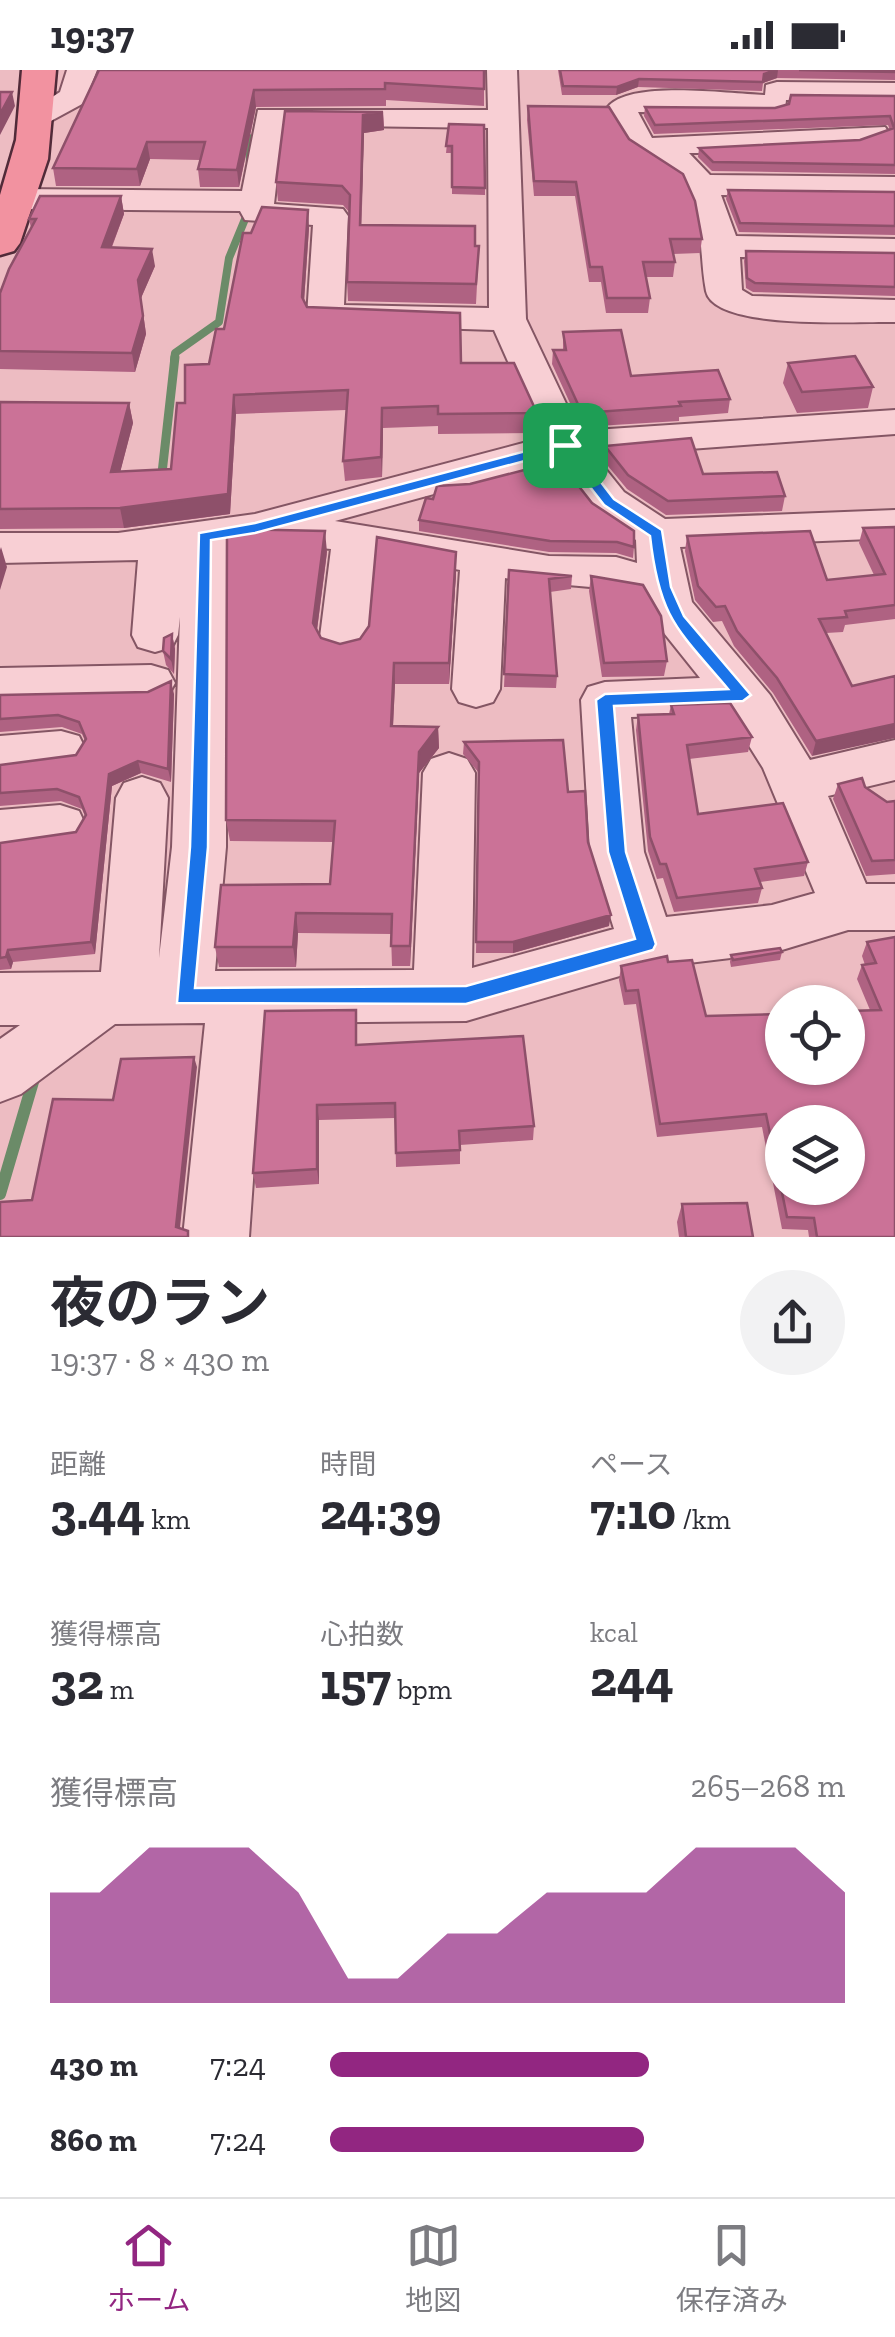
<!DOCTYPE html>
<html lang="ja">
<head>
<meta charset="utf-8">
<style>
  :root { --surface:#fff; --page:#f2f2f3; --text:#2b2b33; --muted:#7c7c81; --line:#e1e1e2; --accent:#922681 }
  body { margin:0; font-family:"Zilla Slab","Noto Sans JP",serif; background:var(--page); color:var(--text); height:100vh; display:flex; flex-direction:column; font-size:38px; white-space:nowrap }
  * { box-sizing:border-box; margin:0 }
  p { font-size:32px; color:var(--muted) }
  .icon { flex:none; width:55px; height:55px; fill:none; stroke:currentColor; stroke-width:2; stroke-linecap:round; stroke-linejoin:round }
  .map { position:relative; height:1167px; overflow:hidden }
  .drawer { display:flex; flex-direction:column; background:var(--surface); flex:1 }
  .drawer>* { flex:none }
  .buttons { position:absolute; left:765px; top:915px; display:grid; gap:20px }
  .buttons a { display:grid; place-items:center; width:100px; height:100px; border-radius:50%; background:var(--surface); box-shadow:0 2px 8px #0004; font-size:50px }
  .pin { position:absolute; display:grid; place-items:center; width:85px; height:85px; color:#fff; margin:-42px; border-radius:20px; box-shadow:0 5px 15px #0006 }
  .round { display:grid; place-items:center; flex:none; width:105px; height:105px; border-radius:52px; background:var(--page) }
  .headline { display:flex; align-items:center; justify-content:space-between; height:170px; padding:0 50px }
  h1 { font-size:55px; font-weight:700; line-height:75px }
  .metrics { display:grid; grid-template-columns:repeat(3,1fr); gap:15px; height:170px; padding:10px 50px }
  .metrics div { display:grid; align-content:center }
  .metrics b { font-size:50px; font-weight:700 }
  .metrics small { font-size:28px; font-weight:400 }
  .metrics p { font-size:28px }
  .chart { height:280px; padding:20px 50px }
  .chart p { display:flex; justify-content:space-between }
  .chart svg { width:100%; height:180px; margin-top:10px; fill:var(--accent); opacity:.7 }
  ul { padding:0 50px; list-style:none; font-size:32px }
  li { display:grid; grid-template-columns:160px 120px 1fr; align-items:center; height:75px }
  li i { height:25px; border-radius:12px; background:var(--accent) }
  .status { display:flex; justify-content:space-between; align-items:center; height:70px; padding:0 50px; background:var(--surface); direction:ltr }
  .status svg { height:28px; fill:currentColor }
  .menu { display:flex; justify-content:space-around; align-items:center; height:140px; border-top:2px solid var(--line); background:var(--surface); font-size:28px; color:var(--muted) }
  .menu a { display:grid; justify-items:center; gap:5px }
  .menu .active { color:var(--accent) }
  .map>svg:first-child { display:block }
  .lines { fill:none; stroke-linecap:round; stroke-linejoin:round }
  .stream-far2 { stroke:#6b8b68; stroke-width:8 }
  .stream-far1 { stroke:#6b8b68; stroke-width:9 }
  .stream { stroke:#6b8b68; stroke-width:12 }
  .minor-casing { stroke:#845664; stroke-width:4 }
  .major-casing { stroke:#512b39; stroke-width:5 }
  .minor { fill:#f8cfd4; fill-rule:evenodd }
  .major { fill:#f292a0; fill-rule:evenodd }
  .wall { fill:#af6282 }
  .shaded-wall { fill:#8e506a }
  .building { fill:#cb7297; stroke:#8e506a; stroke-width:2.5; fill-rule:evenodd }
  .route { fill:#1a73e8; stroke:#fff; stroke-width:2.5; fill-rule:evenodd }
</style>
</head>
<body>
<div class="status"><b>19:37</b><svg viewBox="0 0 49 12"><path d="M0 12V9h3v3zM5 12V6h3v6zM10 12V3h3v9zM15 12V0h3v12zM26 1h20v11H26zM47 4h2v5h-2z"/></svg></div>
<div class="map">
<svg width="895" height="1167" viewBox="0 0 895 1167">
  <rect width="100%" height="100%" fill="#edbcc2"/>
  <g class="lines">
    <path class="stream-far2" d="M238,66l11,2 1,27
      M174,290l1,-7 44,-31 10,-64 21,-51"/>
    <path class="stream-far1" d="M161,412l14,-125"/>
    <path class="stream" d="M0,1124l35,-119"/>
    <g class="minor-casing">
      <path id="minor" d="M67,0h30l-13,33 -35,19h-22l-4,-6 37,-24z
        M487,0h30l9,249 53,112 316,-21v24l-300,22 29,36 41,27 230,-9v28l-215,9 12,55 78,93 40,65 85,-20v40l-67,16 38,88h29v46h-47l-76,23 -125,15 -181,53 -202,2 -15,214h-66l22,-214 -90,1 -94,70 -21,8v-63l20,-14h-20v-52l101,-1 15,-174 8,-15 18,-6 18,6 8,15 -9,160 13,-111 8,-230 -2,18 -6,12 -17,5 -17,-5 -6,-12 6,-75 -138,3v-30h118l137,-19 287,-76 -48,-108 -182,-6 -5,-8 6,-91 -68,-5 -5,-9 -221,-2 -12,-3 -5,-7 5,-7 12,-3 223,2 16,-81h230zM283,55l205,3 1,180 -145,-3 4,-89 -5,-7 -69,-5zM555,391l39,51 42,28 1,23 -21,-6 -67,-1 -214,-35zM271,468l17,7 43,4 -12,96 7,12 17,5 17,-5 7,-12 8,-91 85,16 -8,119 7,13 17,5 17,-5 7,-13 5,-111c46,9 94,5 139,19l20,36 36,45 -95,4 -17,5 -7,13 9,152 24,77 -142,39 3,-195 -8,-14 -18,-6 -18,6 -8,14 -9,197 -199,1 11,-124v-300zM729,644l34,54 52,125 -43,12 -106,12 -22,-65 -13,-135z
        M777,12l118,1v18l-109,-1 -1,10 -11,3 -136,-1 14,26 233,-11 5,7c-14,19 -170,19 -201,19l21,22 185,2v20l-174,-2 15,41 159,3v20l-155,-2 2,33 10,6 143,4v22c-35,-1 -181,9 -189,-31 -7,-35 -1,-73 -22,-105 -8,-12 -19,-13 -32,-19 -25,-12 -38,-33 -45,-59 21,-29 123,-14 158,-13l1,-10z
        M151,595l17,5 7,13 -7,13 -17,5 -151,3v-36z
        M61,661l18,5 7,14 -7,14 -79,10v-38z
        M60,735l19,6 7,15 -7,15 -79,11v-42z"/>
    </g>
    <g class="major-casing">
      <path id="major" d="M22,0h34l-8,89 -28,84 -6,8 -14,4v-60l16,-55z"/>
    </g>
    <use href="#minor" class="minor"/>
    <use href="#major" class="major"/>
  </g>
  <path class="wall" d="M99,0h385v36l-98,-6v6l-130,1 -17,80h-39l-2,-18 2,-9 -50,-1 -10,27h-84l-3,-18z
    M558,0h337v10l-118,-2 -14,5 -1,8 -124,-4 -22,8h-54z
    M895,26v78l-183,-3 -14,-14 1,-9 161,-8 30,-10 -2,-5 -234,9 -10,-18 1,-9 130,1z
    M528,36l101,33 73,100 -2,14 -27,1 2,8 -2,15h-27l4,21 -2,15h-42l-5,-31h-12l-14,-86h-41l-7,-76z
    M383,42l1,18 -20,3 -3,92 118,21 -3,58 -128,-3 -1,-19 2,-70 -6,-7 -65,-4 -2,-19z
    M449,54l36,64v7l-33,-1v-41h-6z
    M728,120l167,2v43l-156,-3 -13,-33z
    M121,126l3,18 -12,33 43,19 -14,32 5,36 -11,38 -135,-3v-76l31,-65 -2,-9z
    M309,158l-5,73 3,6 154,56 76,50 -1,20 -98,1v-8l-55,2 -1,49 -37,4 -2,-20 3,-51 -110,4 -6,100 -106,14 -124,1v-127l129,1 4,20 -13,49 51,-3 14,-66 24,-39 15,-35z
    M746,181l149,2v43l-142,-4 -7,-4 -2,-27z
    M563,262l68,44 99,23 -2,14 -49,4v4l-98,6 -29,-63 1,-14h10z
    M788,293l85,24 -5,21 -71,5 -14,-30z
    M605,376l180,50 -3,15 -116,4 -39,-26 -24,-29z
    M592,433l42,44 -1,11 -17,-5 -67,-1 -130,-21v-11z
    M895,457v92l-50,6 -2,7 -17,1 26,53 -40,70 -39,-63 -39,-47 -12,-25 -9,1 -18,-22 -10,-49 2,-15 140,44 47,-5 -15,-32 4,-15z
    M327,482l-10,78 4,8 19,6 20,-5 96,-66 -7,111h-54l-2,42 45,1 1,21 -20,25 -9,193h-18l-1,-32 -93,-1 -2,34h-77l-4,-20 115,-63 4,-42 -104,-1 -4,-21z
    M509,500l63,6 -1,13 -21,3 7,84 -1,12 -52,-1z
    M591,506l76,85 -3,15 -62,1 -13,-86z
    M172,564l3,15 -1,25 -8,-9 -3,-14z
    M174,624l-3,88 -30,-9 -29,13 -17,168 -82,8 -2,7 -11,1v-127l76,-11 9,-16 -3,-7 -21,-8 -61,5v-41l76,-10 9,-14 -3,-7 -20,-7 -62,5v-37z
    M671,635l81,32 -4,15 -59,7 9,55 110,48 -4,14 -44,6 2,6 -4,15 -84,9 -11,-34 -6,1 -9,-28 -12,-121 2,-15 31,-1z
    M464,672l104,50 20,50 21,84 -96,27h-37l3,-180 -16,-19z
    M838,714l27,3 22,15 8,-1v73l-29,2 -33,-77z
    M895,867v300h-86l-1,-7 -26,-1 -20,-102 -105,10 -21,-133 -12,1 -5,-25 2,-14 47,-4 38,54 164,-6 -13,-31 5,-14h3l-3,-9 5,-14z
    M782,882l-2,8 -49,7 -1,-5 1,-7z
    M357,956v19l177,81 -1,14 -73,5v19l-64,3 -1,-49 -76,2v64l-63,4 -3,-15z
    M682,1134l71,33h-74l-2,-15z"/>
  <path class="shaded-wall" d="M778,0l-1,8 -14,5 1,-9z
    M639,9l-1,8 -22,8 1,-8z
    M254,20l2,17 -17,80 -2,-17z
    M12,22l3,14 -15,29v-21z
    M383,42l1,18 -20,3 -3,111 2,-129z
    M147,72l3,17 -10,27 -3,-17z
    M121,126l3,18 -19,50 -3,-17z
    M308,140l1,18 -6,88 -1,-19z
    M152,179l3,17 -14,32 5,36 -11,38 -3,-19 6,-73z
    M234,325l2,19 -6,100 -106,14 -4,-20 108,-14z
    M129,333l4,20 -18,69 -4,-20z
    M382,338l1,20 -1,49 -1,-20z
    M325,461l2,21 -12,93 -2,-22z
    M1,477l6,20 -7,23v-40z
    M456,482v21l-7,111v-21z
    M172,564l3,15 -1,25 -3,-15z
    M394,593l1,21 -3,63 -1,-21z
    M171,611l3,13 -3,88 -3,-13z
    M895,654v14l-83,18 4,-15z
    M438,657l1,21 -20,25 -9,193v-20l9,-194z
    M138,691l3,12 -29,13 -17,168 -4,-12 18,-168z
    M296,843l2,20 -2,34 -3,-20z
    M611,845l-2,11 -96,27v-11z
    M8,880l5,12 -2,7 -5,-12z
    M194,987l3,10 -18,170 -3,-10z
    M317,1035l2,15v64l-2,-15z"/>
  <path class="building" d="M99,0h385v19l-99,-6v6l-131,1 -17,80 -39,-1 7,-27h-58l-10,27 -84,-1z
    M560,0h217l-13,4 -1,8 -124,-3 -22,8 -54,-1z
    M799,0h96v2z
    M0,22h12l-12,22z
    M791,25l104,1v69l-182,-3 -14,-14 161,-8 34,-12 -4,-12 -235,9 -10,-18 130,1 14,-4z
    M528,36l81,1 20,32 54,35 12,27 7,38h-32l5,23h-32l7,36h-43l-5,-31h-12l-14,-85 -42,-1z
    M285,41l98,1 -20,3 -3,110 115,1v20h4l-3,38 -129,-2 3,-87 -8,-9 -66,-4z
    M449,54l35,1 1,63 -33,-1v-41h-6z
    M728,120l167,2v34l-155,-3z
    M40,126h81l-19,51 50,2 -14,31 5,36 -11,37 -132,-2v-58l9,-24 27,-50h-7z
    M262,137l46,3 -6,87 5,10 153,6 1,50h53l23,50 -99,1v-8l-56,2 -1,49 -38,4 5,-71 -114,5 -6,99 -108,14 -120,1v-107l129,1 -18,69 60,-3 6,-66h8v-38l24,-1 7,-35h8l19,-96h8z
    M746,181l149,2v34l-140,-4 -8,-5z
    M621,260l10,46 87,-6 12,29 -51,3 2,4 -99,7 -29,-63h13l-3,-18z
    M855,286l18,31 -71,5 -14,-29z
    M691,368l12,36 74,-2 8,24 -117,5 -40,-26 -23,-29z
    M559,391l33,42 42,28v16l-17,-5 -67,-1 -131,-21 7,-22 7,1 4,-13 33,-2z
    M895,457v78l-50,6 2,6 -28,2 33,67 43,-10v48l-79,17 -39,-63 -40,-47 -12,-25 -9,1 -18,-21 -11,-50 123,-5 17,49 58,-6 -22,-46z
    M227,459l98,2 -12,92 8,15 19,6 20,-5 9,-13 8,-89 79,15 -7,111h-55l-3,63 47,1 -19,25 -9,194h-19l1,-32 -96,-1 -3,34h-78l6,-62 109,-1 5,-63 -109,-1z
    M509,500l63,6 -23,3 8,97 -53,-2z
    M591,506l52,9 18,31 6,45 -63,2z
    M172,564l-1,25 -8,-8 1,-13z
    M171,611l-3,88 -30,-8 -29,13 -18,168 -83,8 -2,7 -6,1v-115l76,-11 10,-17 -7,-18 -22,-8 -57,4v-28l76,-10 10,-16 -7,-17 -21,-7 -58,4v-24l148,-3z
    M730,633l22,34 -65,8 11,69 85,-11 25,59 -53,7 7,19 -85,10 -11,-34h-6l-10,-27 -12,-122 36,-1 -3,-9z
    M563,670l5,52 17,-1 3,51 23,73 -98,27h-37l3,-180 -15,-20z
    M862,708l3,9 22,15 8,-1v59l-23,1 -34,-77z
    M895,867v300h-78l-3,-19 -27,-1 -21,-103 -106,10 -22,-134 -12,1 -5,-25 46,-10 1,6 24,-2 14,56 76,-2v54h66v-57l33,-1 -19,-45 14,-2 -9,-21zM782,1052h66v66h-66z
    M780,878l2,4 -49,8 -2,-5z
    M356,940v35l167,-9 11,90 -75,5 1,19 -64,3 -1,-50 -78,2v64l-64,4 12,-162z
    M194,987l-18,170 12,4v6h-188v-35l32,-2 21,-101 60,1 8,-41z
    M747,1133l6,34h-67l-4,-33z"/>
  <path class="route" d="M560,372h10l44,57 48,31 9,57 13,29 67,79 -8,6 -129,5 12,146 30,92 -3,6 -187,54 -289,-1 13,-156 9,-314 56,-10zM562,381l42,54 46,31c9,82 27,93 78,153l-123,5 -9,6 12,152 27,87 -169,47 -271,2 13,-141 3,-307 44,-7z"/>
</svg>
<div class="buttons">
<a><svg class="icon" aria-label="locate" viewBox="0 0 24 24"><circle cx="12" cy="12" r="6"/><path d="M12 2v4M12 18v4M2 12h4M18 12h4"/></svg></a>
<a><svg class="icon" aria-label="layers" viewBox="0 0 24 24"><path d="M12 4l9 5-9 5-9-5zM3 14l9 5 9-5"/></svg></a>
</div>
<div class="pin" style="left:565px;top:375px;background:#1e9e55"><svg class="icon" aria-label="arrive" viewBox="0 0 24 24"><path d="M6 21V4h12l-3 4 3 4H6"/></svg></div>
</div>
<section class="drawer">
<div class="headline"><div><h1>夜のラン</h1><p>19:37 · 8 × 430 m</p></div><a class="round"><svg class="icon" aria-label="share" viewBox="0 0 24 24"><path d="M12 15V3M7 8l5-5 5 5M5 13v7h14v-7"/></svg></a></div>
<div class="metrics">
<div><p>距離</p><b>3.44<small> km</small></b></div>
<div><p>時間</p><b>24:39</b></div>
<div><p>ペース</p><b>7:10<small> /km</small></b></div>
</div>
<div class="metrics">
<div><p>獲得標高</p><b>32<small> m</small></b></div>
<div><p>心拍数</p><b>157<small> bpm</small></b></div>
<div><p>kcal</p><b>244</b></div>
</div>
<div class="chart"><p><span>獲得標高</span>265–268 m</p>
<svg viewBox="0 0 160 44" preserveAspectRatio="none"><path d="M0 44V17L10 17L20 6L30 6L40 6L50 17L60 38L70 38L80 27L90 27L100 17L110 17L120 17L130 6L140 6L150 6L160 17V44z"/></svg>
</div>
<ul>
<li><b>430 m</b>7:24<i style="width:62%"></i></li>
<li><b>860 m</b>7:24<i style="width:61%"></i></li>
</ul>
</section>
<nav class="menu">
<a class="active"><svg class="icon" aria-label="home" viewBox="0 0 24 24"><path d="M3 11l9-7 9 7M6 9v11h12V9"/></svg>ホーム</a>
<a><svg class="icon" aria-label="map" viewBox="0 0 24 24"><path d="M3 6l6-2 6 2 6-2v14l-6 2-6-2-6 2zM9 4v14M15 6v14"/></svg>地図</a>
<a><svg class="icon" aria-label="saved" viewBox="0 0 24 24"><path d="M7 4h10v16l-5-4-5 4z"/></svg>保存済み</a>
</nav>
</body>
</html>
